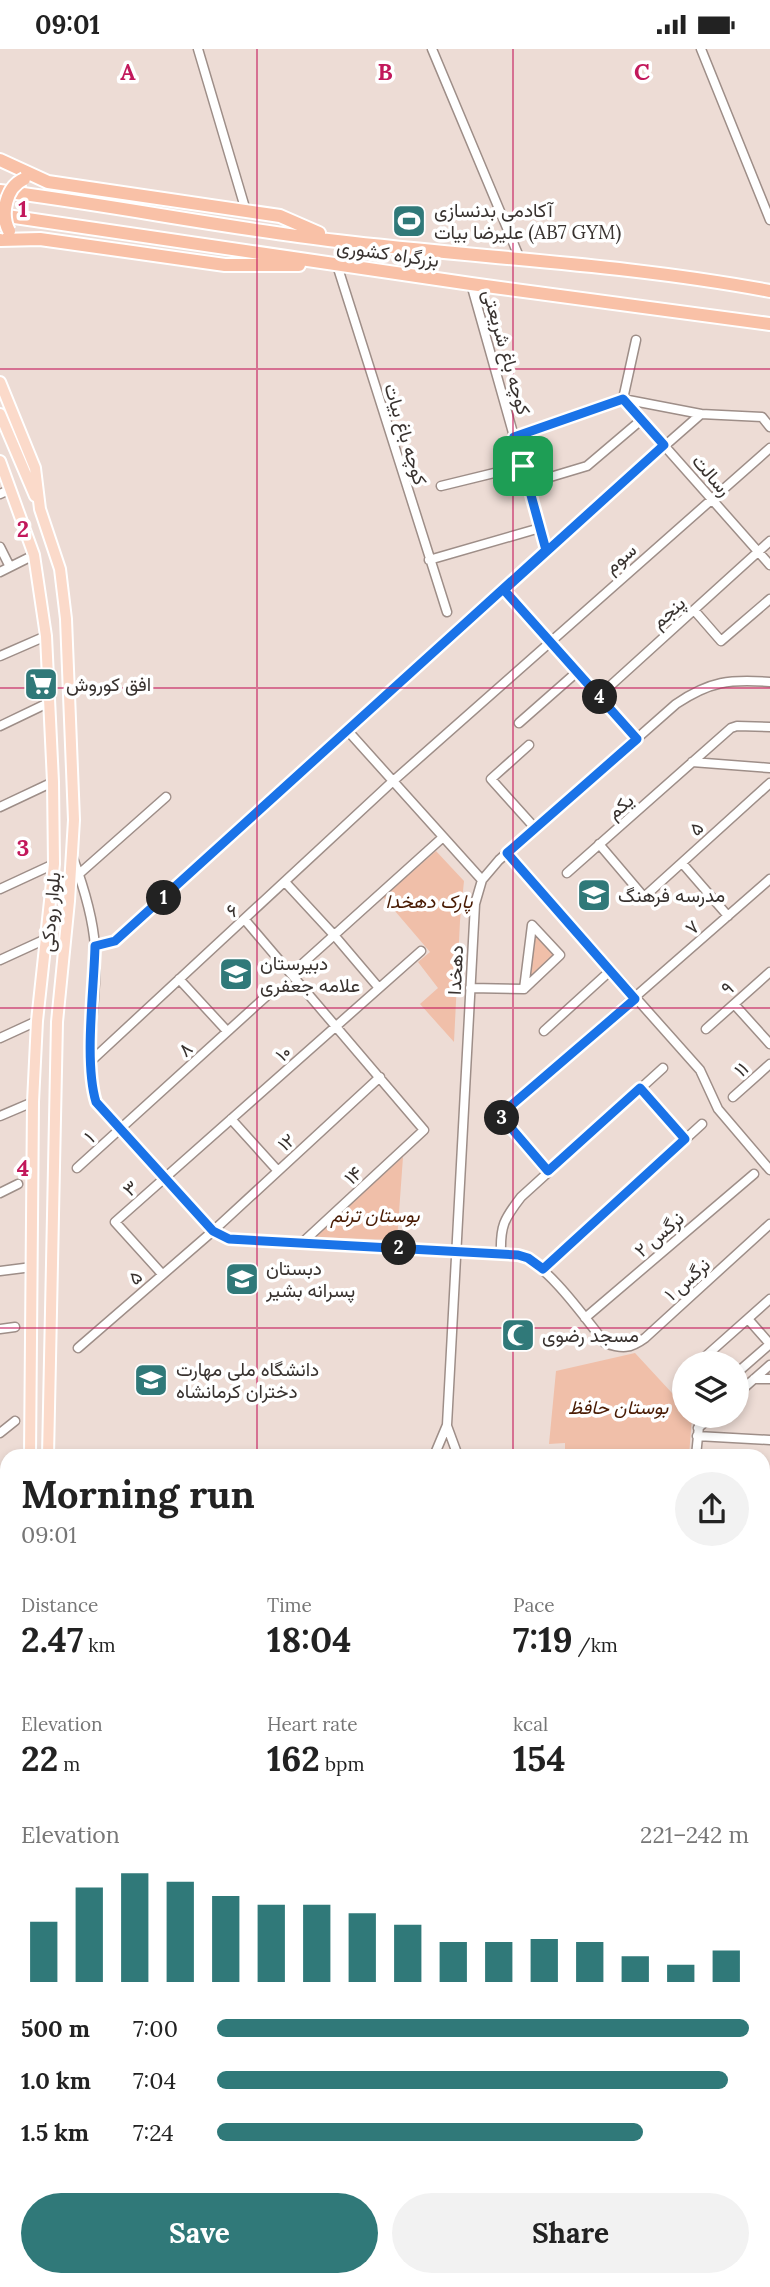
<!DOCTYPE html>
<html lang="en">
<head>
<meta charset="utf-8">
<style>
  :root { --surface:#fff; --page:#f2f2f2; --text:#222; --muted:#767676; --accent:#307979 }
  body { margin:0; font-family:Lora,Vazirmatn,serif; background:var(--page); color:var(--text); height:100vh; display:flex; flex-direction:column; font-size:26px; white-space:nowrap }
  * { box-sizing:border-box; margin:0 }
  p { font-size:23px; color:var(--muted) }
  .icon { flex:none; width:38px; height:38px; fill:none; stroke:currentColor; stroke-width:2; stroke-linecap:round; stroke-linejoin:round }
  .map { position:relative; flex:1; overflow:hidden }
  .panel { position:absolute; left:0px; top:1400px; width:770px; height:838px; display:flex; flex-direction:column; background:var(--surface); border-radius:21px 21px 0 0; box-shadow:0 4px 10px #0003 }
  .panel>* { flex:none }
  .controls { position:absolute; left:672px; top:1302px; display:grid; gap:14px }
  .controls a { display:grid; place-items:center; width:77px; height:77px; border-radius:50%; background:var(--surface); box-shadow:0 4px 10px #0003; font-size:35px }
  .pin { position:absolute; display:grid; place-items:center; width:60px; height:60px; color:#fff; margin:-30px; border-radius:14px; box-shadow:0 4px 10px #0006 }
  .km { position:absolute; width:35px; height:35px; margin:-18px; border-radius:50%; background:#222; color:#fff; font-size:19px; line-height:35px; text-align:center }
  .round { display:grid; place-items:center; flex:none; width:74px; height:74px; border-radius:37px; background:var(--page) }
  .overview { display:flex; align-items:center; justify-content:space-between; height:119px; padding:0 21px }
  h1 { font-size:38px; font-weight:800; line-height:52px }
  .metrics { display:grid; grid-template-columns:repeat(3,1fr); gap:10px; height:119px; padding:7px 21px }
  .metrics div { display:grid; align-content:center }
  .metrics b { font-size:35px; font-weight:800 }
  .metrics small { font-size:19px; font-weight:400 }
  .metrics p { font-size:19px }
  .chart { height:196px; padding:14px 21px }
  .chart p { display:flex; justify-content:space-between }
  .chart svg { width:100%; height:126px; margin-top:7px; stroke:var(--accent); stroke-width:6 }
  .button { display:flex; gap:14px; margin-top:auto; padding:14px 21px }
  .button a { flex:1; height:80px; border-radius:42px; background:var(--accent); color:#fff; font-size:28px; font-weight:800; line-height:80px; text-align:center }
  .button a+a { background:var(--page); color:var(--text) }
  ul { padding:0 21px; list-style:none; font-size:23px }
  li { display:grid; grid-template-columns:112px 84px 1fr; align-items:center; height:52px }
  li i { height:18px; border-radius:9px; background:var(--accent) }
  .status { display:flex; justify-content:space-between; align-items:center; height:49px; padding:0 35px; background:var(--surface); direction:ltr }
  .status svg { height:19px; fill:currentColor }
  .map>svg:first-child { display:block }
  .green { fill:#f0bfa9 }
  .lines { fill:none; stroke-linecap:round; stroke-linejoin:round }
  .minor-casing { stroke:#9e8e88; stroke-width:11 }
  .major-casing { stroke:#fff; stroke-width:14 }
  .highway-casing { stroke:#fff; stroke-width:16 }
  .minor { stroke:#fff; stroke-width:8 }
  .major { stroke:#fbdaca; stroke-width:10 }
  .highway { stroke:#f9c1a7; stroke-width:12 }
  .highway-bridge-casing { stroke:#fff; stroke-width:16; stroke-linecap:butt }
  .highway-bridge { stroke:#f9c1a7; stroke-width:12 }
  .route-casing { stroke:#fff; stroke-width:14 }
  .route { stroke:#1a73e8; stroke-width:9 }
  .grid { fill:none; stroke:#c2185b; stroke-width:2; stroke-opacity:0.55 }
  .labels { text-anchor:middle; stroke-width:7; stroke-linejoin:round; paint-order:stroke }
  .poi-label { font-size:19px; fill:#38322f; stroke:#fff; text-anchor:start }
  .street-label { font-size:19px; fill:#38322f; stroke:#fff }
  .park-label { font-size:19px; font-style:italic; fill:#491b03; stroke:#fff }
  .grid-label { font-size:23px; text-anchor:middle; font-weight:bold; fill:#c2185b; stroke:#fff; stroke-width:7; stroke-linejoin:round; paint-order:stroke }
</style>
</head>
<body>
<div class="status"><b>09:01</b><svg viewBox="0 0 49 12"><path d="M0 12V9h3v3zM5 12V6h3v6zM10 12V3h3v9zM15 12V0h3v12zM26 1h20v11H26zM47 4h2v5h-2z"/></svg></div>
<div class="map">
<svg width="770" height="2238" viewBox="0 0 770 2238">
  <rect width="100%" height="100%" fill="#eddcd5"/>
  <path class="green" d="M436,802l28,30 -4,40 -6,121 -34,-38 18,-16 -20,-26 12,-10 -47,-55z
    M535,883l21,23 -28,27z
    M403,1108l-6,83 -84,-3z
    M635,1304l49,53v10h8l-3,40h-124v-13l-16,1 7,-73z"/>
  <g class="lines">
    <g class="minor-casing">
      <path id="minor" d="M198,0l48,162
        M432,0l88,210
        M701,0l69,171
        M337,216l110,347
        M471,235l75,266
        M636,291l-13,59 78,15
        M514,388l109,-38 147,166
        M527,435l60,-18 53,-45
        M441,437l82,-20
        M0,445l11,-5
        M0,498l10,20
        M429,511l111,-32
        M0,523l34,-17
        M504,541l133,149
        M694,561l27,31 49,-42
        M0,607l46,-20
        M599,647l171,-155
        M519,674l58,-51
        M0,677l50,-24
        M348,682l134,149
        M529,696l-38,34 44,49
        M692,713l78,6
        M0,758l53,-25
        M599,795l45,53 126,-114
        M507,804l193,217 18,39 52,61
        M73,809c10,27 20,59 22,89 4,51 -13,106 1,155l117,129 16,8 289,16c29,8 67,63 87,88 17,6 25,6 40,-5l125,-114
        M682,814l46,53
        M567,824l164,-145 6,-2 33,1
        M79,825l87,-77
        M285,833l49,53 45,53
        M0,840l54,-25
        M245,871l179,210 -121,112
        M95,897l20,-5 431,-391 155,-136 61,3 8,10
        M0,911l48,-22
        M291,925l151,-136
        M179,930l48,52
        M470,939l54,1 36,-34 -28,-30 -8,64
        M734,955l36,40
        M706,980l64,-57
        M544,982l66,-60
        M0,989l37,-17
        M91,1012l301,-279 378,-334
        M640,1039l45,51
        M733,1048l37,-33
        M0,1067l33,-14
        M231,1070l47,52
        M77,1119l194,-176
        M548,1122l-48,-56 270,-236
        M0,1144l18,-9
        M501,1205c-1,-28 3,-35 20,-57l142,-129
        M543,1220l159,-145
        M0,1222l32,-4
        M162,1225l-47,-52 306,-271
        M585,1269l169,-144
        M748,1270l22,25
        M0,1280l15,-2
        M78,1299l135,-117 167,-154
        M698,1314l72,-64
        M739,1322l31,-27
        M684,1327l-4,4 4,5
        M754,1330h16
        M737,1345l33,-29
        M447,1377l11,30
        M698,1379l14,-12
        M0,1384l15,-12
        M697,1387l73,4
        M434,1407l13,-31 28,-521 7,-24 17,-20 177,-156c34,-23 54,-25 94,-22
        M696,1407l4,-40
        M0,1558h7
        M763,1558l2,-2
        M763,1579l7,-6
        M0,1583h5
        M763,1672l7,-6
        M0,1712l7,11
        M763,1761l7,-6
        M0,1780l7,-6
        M763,1792l7,8
        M763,1837l7,-6
        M0,1875l7,-6
        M763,1921l7,-7
        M0,1968l7,-6
        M763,1990l7,-7
        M0,2059l7,-6
        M763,2076l7,-6
        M763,2099l7,7
        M763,2151l7,-7
        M763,2156l7,7
        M763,2219l7,13
        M166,2231l6,7
        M455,2231l6,7
        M520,2231l6,7
        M87,2238l7,-7
        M194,2238l8,-7
        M299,2238l7,-7
        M404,2238l8,-7
        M614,2238l8,-7
        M692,2238l8,-7"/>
    </g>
    <g class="major-casing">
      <path id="major" d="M0,333l35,86 5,41 20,60 6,50 8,201 -5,81 -12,121 -9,434
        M0,365l35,82
        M0,412l34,94 12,81 7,146 1,82 -17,157 -4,81 -3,354
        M0,1446l7,-5
        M763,1457h7
        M0,1466h7
        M763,1475h7
        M0,1476l7,7
        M15,2238v-7
        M31,2238v-7"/>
    </g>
    <g class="highway-casing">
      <path id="highway" d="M0,111l48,22 232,34 39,17
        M0,142c113,14 224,37 337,50 144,17 290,23 433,50
        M0,166l471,69 299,40
        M0,191l40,-1 185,26h74"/>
    </g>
    <use href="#minor" class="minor"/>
    <use href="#major" class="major"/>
    <use href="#highway" class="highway"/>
    <g class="highway-bridge-casing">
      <path id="highway-bridge" d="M9,182c-9,-17 -3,-44 15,-52"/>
    </g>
    <use href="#highway-bridge" class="highway-bridge"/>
  </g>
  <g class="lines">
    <g class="route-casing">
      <path id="route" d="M523,417l23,84 -431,391 -20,5c-1,44 -11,116 1,156l117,129 16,8 289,16 10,3 15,11 142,-130 -45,-51 -92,83 -48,-56 135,-116 -128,-146 130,-114 -133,-149 160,-145 -41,-46 -109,38 9,29"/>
    </g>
    <use href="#route" class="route"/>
  </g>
  <path class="grid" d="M257,0v1407M513,0v1407M0,320h770M0,639h770M0,959h770M0,1279h770M0,1599h7M763,1599h7M0,1918h7M763,1918h7M257,2231v7M513,2231v7"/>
  <defs>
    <g id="stadium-square" transform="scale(1.75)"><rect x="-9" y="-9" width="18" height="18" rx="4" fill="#307979" stroke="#fff"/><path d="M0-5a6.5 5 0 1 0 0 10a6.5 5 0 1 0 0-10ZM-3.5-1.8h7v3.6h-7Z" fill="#fff"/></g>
    <g id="supermarket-square" transform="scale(1.75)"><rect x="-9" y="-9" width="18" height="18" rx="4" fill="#307979" stroke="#fff"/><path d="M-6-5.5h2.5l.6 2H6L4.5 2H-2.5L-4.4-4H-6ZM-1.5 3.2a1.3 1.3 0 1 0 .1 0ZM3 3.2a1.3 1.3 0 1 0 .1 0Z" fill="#fff"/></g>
    <g id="school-square" transform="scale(1.75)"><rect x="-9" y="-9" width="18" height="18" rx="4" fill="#307979" stroke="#fff"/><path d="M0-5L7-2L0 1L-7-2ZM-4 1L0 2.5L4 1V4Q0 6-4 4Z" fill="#fff"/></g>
    <g id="mosque-square" transform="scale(1.75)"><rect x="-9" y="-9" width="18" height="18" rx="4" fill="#307979" stroke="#fff"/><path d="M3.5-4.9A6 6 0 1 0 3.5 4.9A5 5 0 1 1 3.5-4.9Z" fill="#fff"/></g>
    <g id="university-square" transform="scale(1.75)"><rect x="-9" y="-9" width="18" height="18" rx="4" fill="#307979" stroke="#fff"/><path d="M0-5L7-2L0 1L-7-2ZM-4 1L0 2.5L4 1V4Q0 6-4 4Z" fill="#fff"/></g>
  </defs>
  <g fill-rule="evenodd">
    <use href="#stadium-square" x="409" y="172"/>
    <use href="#supermarket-square" x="41" y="635"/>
    <use href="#school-square" x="594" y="846"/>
    <use href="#school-square" x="236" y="925"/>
    <use href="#school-square" x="242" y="1230"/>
    <use href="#mosque-square" x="518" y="1286"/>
    <use href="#university-square" x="151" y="1331"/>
  </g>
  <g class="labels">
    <g class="poi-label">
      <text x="434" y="168">آکادمی بدنسازی<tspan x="434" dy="22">علیرضا بیات (AB7 GYM)</tspan></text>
      <text x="66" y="642">افق کوروش</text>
      <text x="618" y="853">مدرسه فرهنگ</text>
      <text x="260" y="921">دبیرستان<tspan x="260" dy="22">علامه جعفری</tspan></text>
      <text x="266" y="1226">دبستان<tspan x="266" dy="22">پسرانه بشير</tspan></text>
      <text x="542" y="1293">مسجد رضوی</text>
      <text x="176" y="1327">دانشگاه ملی مهارت<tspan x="176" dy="22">دختران کرمانشاه</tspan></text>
    </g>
    <g class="street-label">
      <text transform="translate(388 204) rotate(8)" y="7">بزرگراه کشوری</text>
      <text transform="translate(507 303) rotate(74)" y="7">کوچه باغ شریعتی</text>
      <text transform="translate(406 385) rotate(73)" y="7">کوچه باغ بیات</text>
      <text transform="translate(712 426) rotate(49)" y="7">رسالت</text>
      <text transform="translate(620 509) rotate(-41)" y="7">سوم</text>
      <text transform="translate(668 563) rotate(-42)" y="7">پنجم</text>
      <text transform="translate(620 757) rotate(-40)" y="7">یکم</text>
      <text transform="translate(696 779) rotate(-42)" y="7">۵</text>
      <text transform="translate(232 861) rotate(-42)" y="7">۶</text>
      <text transform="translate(50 863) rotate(-85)" y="7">بلوار رودکی</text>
      <text transform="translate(692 878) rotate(-42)" y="7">۷</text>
      <text transform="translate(455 921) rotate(-87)" y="7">دهخدا</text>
      <text transform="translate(727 939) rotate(-42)" y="7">۹</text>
      <text transform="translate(185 1000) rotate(-43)" y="7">۸</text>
      <text transform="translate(283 1004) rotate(-42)" y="7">۱۰</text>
      <text transform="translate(741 1020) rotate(-41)" y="7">۱۱</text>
      <text transform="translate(89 1088) rotate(-41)" y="7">۱</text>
      <text transform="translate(286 1093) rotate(-42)" y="7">۱۲</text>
      <text transform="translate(353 1126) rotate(-43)" y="7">۱۴</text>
      <text transform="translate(130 1139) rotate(-41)" y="7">۳</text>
      <text transform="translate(659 1185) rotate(-41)" y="7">نرگس ۲</text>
      <text transform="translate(135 1228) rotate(-41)" y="7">۵</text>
      <text transform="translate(687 1230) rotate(-42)" y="7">نرگس ۱</text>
    </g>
    <g class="park-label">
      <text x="429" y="859">پارک دهخدا</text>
      <text x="375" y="1173">بوستان ترنم</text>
      <text x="618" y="1365">بوستان حافظ</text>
    </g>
  </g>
  <g class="grid-label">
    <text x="128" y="31">A</text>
    <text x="385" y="31">B</text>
    <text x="642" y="31">C</text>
    <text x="23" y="168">1</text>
    <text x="23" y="488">2</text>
    <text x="23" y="807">3</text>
    <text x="23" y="1127">4</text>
  </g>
</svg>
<div class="controls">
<a><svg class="icon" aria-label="layers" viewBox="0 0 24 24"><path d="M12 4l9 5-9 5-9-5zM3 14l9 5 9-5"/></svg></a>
</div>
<div class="pin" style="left:523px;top:417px;background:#1e9e55"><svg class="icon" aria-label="arrive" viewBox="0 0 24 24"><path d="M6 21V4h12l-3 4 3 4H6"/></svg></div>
<b class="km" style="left:164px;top:849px">1</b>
<b class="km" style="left:399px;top:1199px">2</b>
<b class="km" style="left:502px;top:1069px">3</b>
<b class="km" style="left:600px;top:648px">4</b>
<section class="panel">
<div class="overview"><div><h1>Morning run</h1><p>09:01</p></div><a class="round"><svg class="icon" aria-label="share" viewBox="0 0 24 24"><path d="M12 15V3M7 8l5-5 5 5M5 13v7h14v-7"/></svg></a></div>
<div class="metrics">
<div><p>Distance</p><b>2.47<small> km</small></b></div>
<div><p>Time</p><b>18:04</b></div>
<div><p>Pace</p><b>7:19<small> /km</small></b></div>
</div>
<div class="metrics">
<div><p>Elevation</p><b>22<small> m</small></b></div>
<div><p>Heart rate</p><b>162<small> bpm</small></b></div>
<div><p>kcal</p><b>154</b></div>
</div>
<div class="chart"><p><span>Elevation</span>221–242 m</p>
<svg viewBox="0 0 160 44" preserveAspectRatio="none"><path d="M5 44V23M15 44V11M25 44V6M35 44V9M45 44V14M55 44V17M65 44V17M75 44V20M85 44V24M95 44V30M105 44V30M115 44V29M125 44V30M135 44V35M145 44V38M155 44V33"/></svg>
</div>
<ul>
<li><b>500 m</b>7:00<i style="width:100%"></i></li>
<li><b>1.0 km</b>7:04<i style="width:96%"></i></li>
<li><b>1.5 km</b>7:24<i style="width:80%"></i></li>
</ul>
<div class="button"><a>Save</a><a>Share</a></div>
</section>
</div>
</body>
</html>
